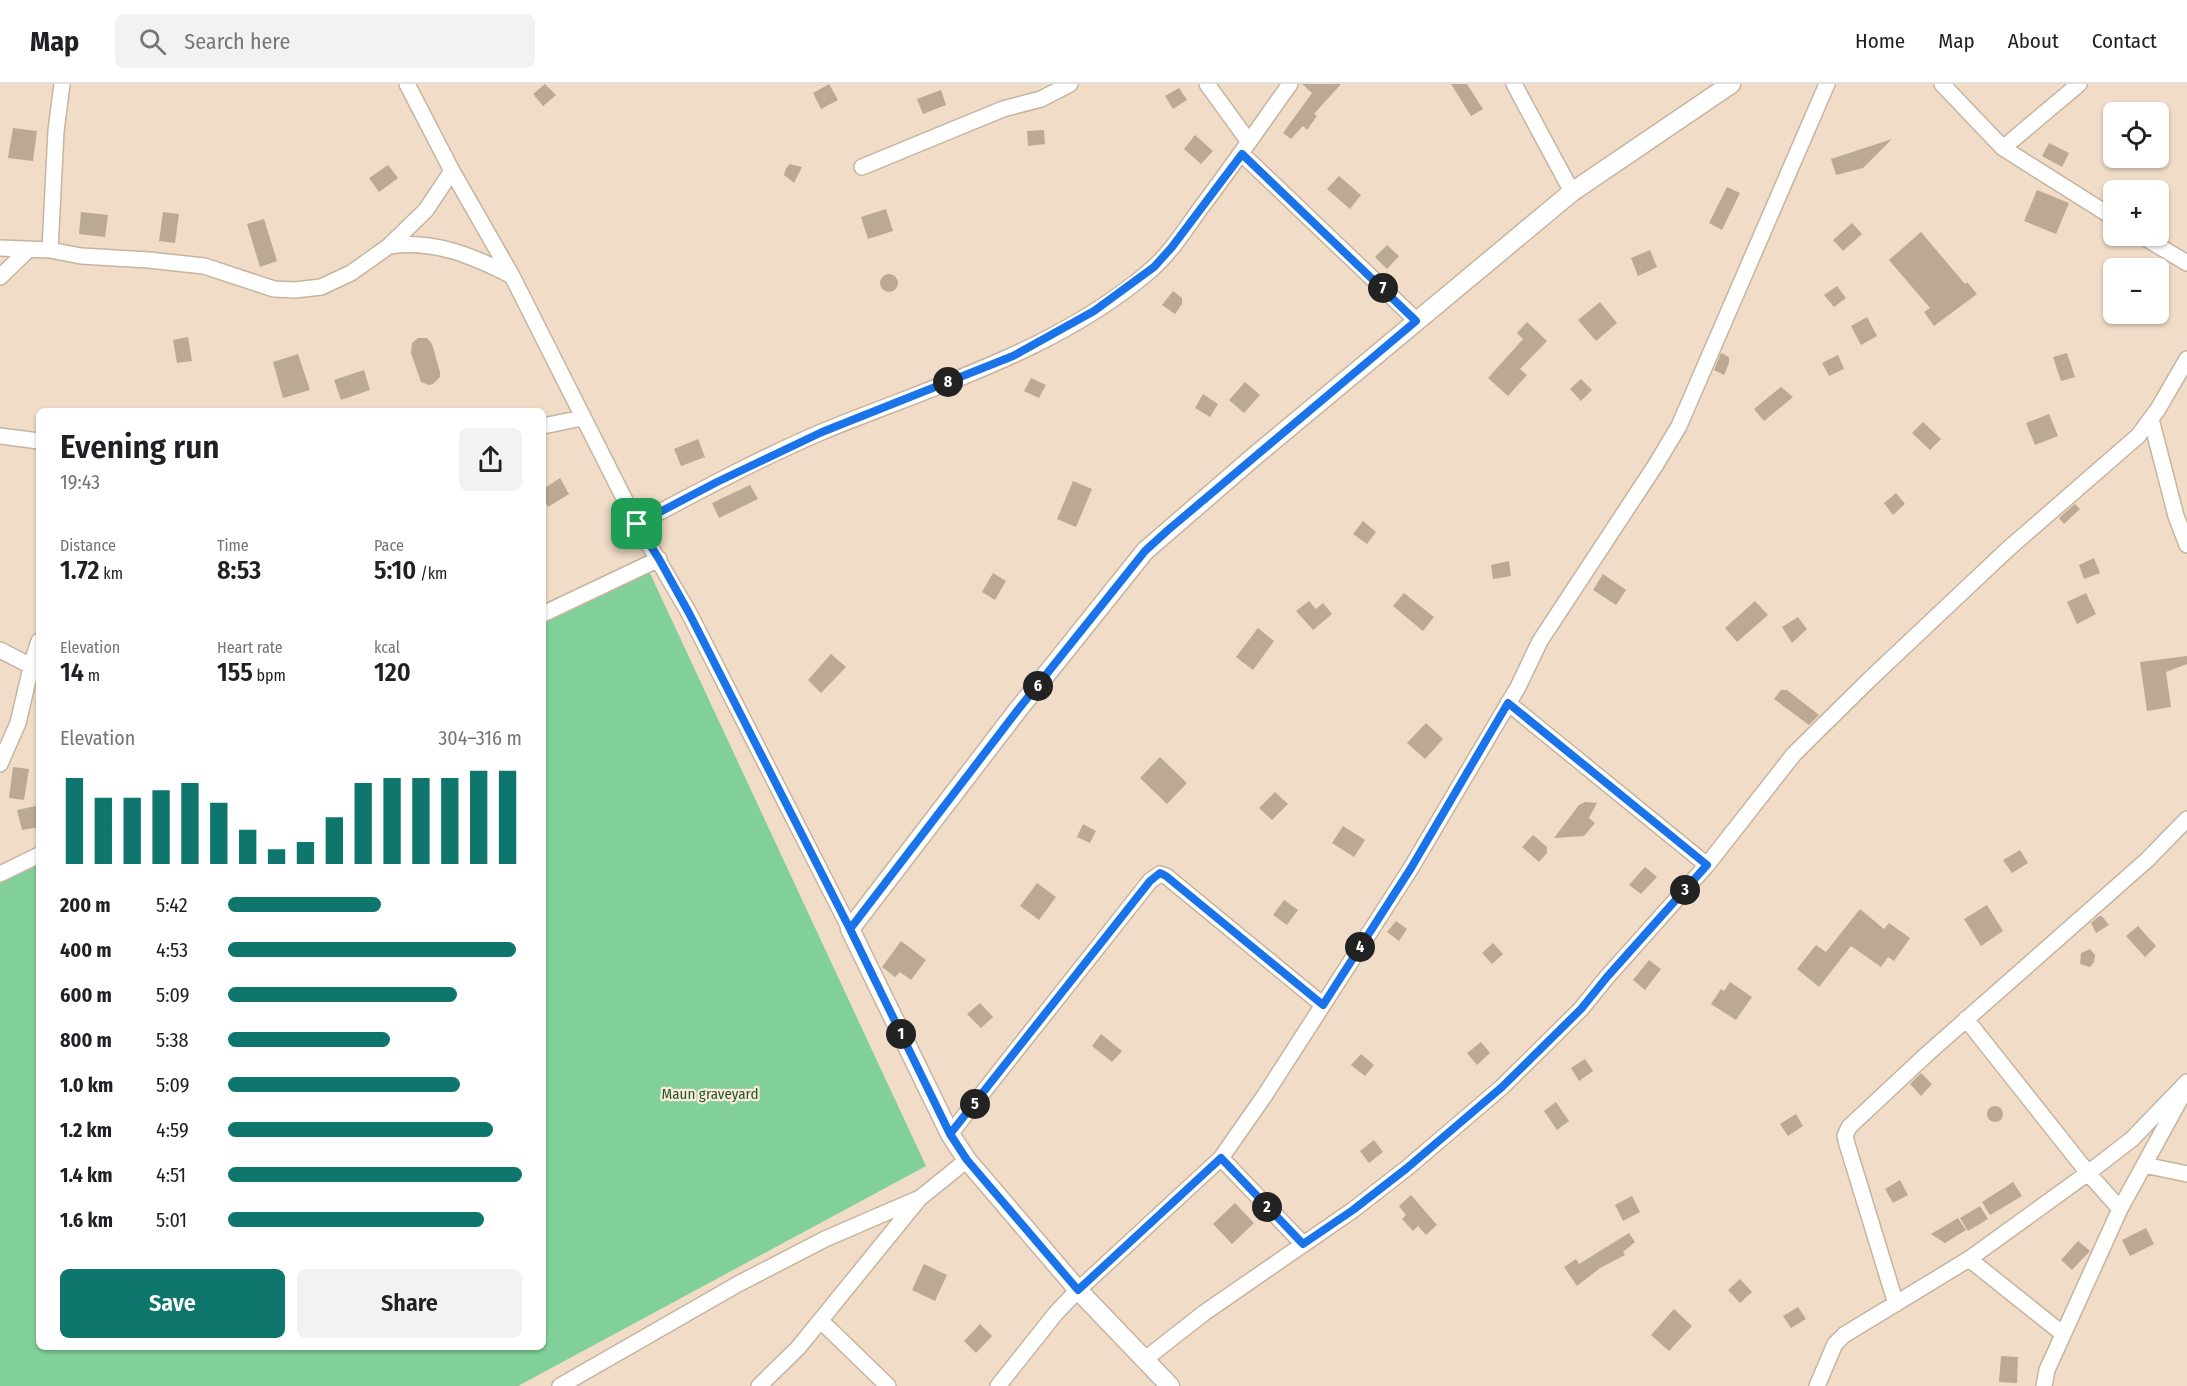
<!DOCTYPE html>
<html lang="en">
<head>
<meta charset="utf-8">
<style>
  :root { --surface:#fff; --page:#f2f2f2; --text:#202124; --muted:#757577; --line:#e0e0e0; --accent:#0f766e }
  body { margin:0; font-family:"Fira Sans Condensed",sans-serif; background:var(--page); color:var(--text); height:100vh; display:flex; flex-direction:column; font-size:22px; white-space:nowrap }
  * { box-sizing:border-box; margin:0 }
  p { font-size:20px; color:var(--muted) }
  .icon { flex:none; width:33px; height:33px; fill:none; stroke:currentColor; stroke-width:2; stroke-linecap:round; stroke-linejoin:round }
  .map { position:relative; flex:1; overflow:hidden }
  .panel { position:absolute; left:36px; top:324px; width:510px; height:942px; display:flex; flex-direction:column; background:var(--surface); border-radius:9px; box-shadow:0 2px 4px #0004 }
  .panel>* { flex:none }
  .tools { position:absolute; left:2103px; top:18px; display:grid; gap:12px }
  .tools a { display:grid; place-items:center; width:66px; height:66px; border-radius:9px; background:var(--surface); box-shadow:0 2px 4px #0004; font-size:30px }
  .pin { position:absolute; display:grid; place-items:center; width:51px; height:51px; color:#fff; margin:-26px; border-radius:12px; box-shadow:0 3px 9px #0006 }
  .km { position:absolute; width:30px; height:30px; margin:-15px; border-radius:50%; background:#222; color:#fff; font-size:16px; line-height:30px; text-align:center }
  .round { display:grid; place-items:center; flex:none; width:63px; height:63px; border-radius:9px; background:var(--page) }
  .summary { display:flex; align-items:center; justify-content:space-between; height:102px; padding:0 24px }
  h1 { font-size:33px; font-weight:600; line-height:45px }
  .figures { display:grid; grid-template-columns:repeat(3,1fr); gap:9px; height:102px; padding:6px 24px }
  .figures div { display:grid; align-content:center }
  .figures b { font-size:26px; font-weight:600 }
  .figures small { font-size:16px; font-weight:400 }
  .figures p { font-size:16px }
  .chart { height:168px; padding:12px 24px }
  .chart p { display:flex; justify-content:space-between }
  .chart svg { width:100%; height:108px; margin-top:6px; stroke:var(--accent); stroke-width:6 }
  .primary-button { display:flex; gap:12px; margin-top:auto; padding:12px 24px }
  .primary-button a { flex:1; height:69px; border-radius:9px; background:var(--accent); color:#fff; font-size:24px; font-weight:600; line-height:69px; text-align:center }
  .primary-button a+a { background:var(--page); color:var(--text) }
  ul { padding:0 24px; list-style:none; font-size:20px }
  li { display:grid; grid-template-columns:96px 72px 1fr; align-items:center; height:45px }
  li i { height:15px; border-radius:8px; background:var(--accent) }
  header { display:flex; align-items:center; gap:36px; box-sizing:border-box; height:84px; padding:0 30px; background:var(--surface); border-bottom:2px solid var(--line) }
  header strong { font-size:28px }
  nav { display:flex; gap:33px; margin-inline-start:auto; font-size:21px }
  .search { width:420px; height:54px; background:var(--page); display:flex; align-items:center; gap:15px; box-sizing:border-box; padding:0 21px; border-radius:9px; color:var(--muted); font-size:22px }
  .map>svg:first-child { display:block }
  .green { fill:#81d099 }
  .building { fill:#bca994 }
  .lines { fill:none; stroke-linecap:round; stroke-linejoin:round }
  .minor-casing { stroke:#c7b49f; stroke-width:18 }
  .tertiary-casing { stroke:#c7b49f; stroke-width:21 }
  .minor { stroke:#fff; stroke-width:15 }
  .tertiary { stroke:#fff; stroke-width:18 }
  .route-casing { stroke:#fff; stroke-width:12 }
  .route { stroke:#1a73e8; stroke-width:8 }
  .labels { text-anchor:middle; stroke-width:4.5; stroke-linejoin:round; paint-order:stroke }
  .park-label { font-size:15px; fill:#1c5934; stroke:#fdead4 }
</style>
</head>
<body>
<header>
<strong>Map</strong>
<div class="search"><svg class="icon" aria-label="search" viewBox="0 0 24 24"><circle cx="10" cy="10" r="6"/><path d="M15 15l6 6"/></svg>Search here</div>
<nav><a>Home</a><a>Map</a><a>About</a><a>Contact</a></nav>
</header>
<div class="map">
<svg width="2187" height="1302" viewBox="0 0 2187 1302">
  <rect width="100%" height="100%" fill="#f0dcc7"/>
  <path class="green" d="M648,485l278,597 -408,220h-518v-508l39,-19v488h504v-728z"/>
  <path class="building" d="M545,0l11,11 -13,11 -10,-12z
    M829,0l9,16 -17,9 -8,-16z
    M1302,0h39l-27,30 3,2 -10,14 -4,-4 -12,13 -8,-6 29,-40z
    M1451,0h16l16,25 -12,7z
    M1179,4l8,12 -14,9 -8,-13z
    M941,6l5,15 -23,9 -6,-15z
    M13,44l24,3 -4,30 -25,-3z
    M1044,46l1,14 -17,2 -1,-15z
    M1195,51l18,16 -12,13 -17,-15z
    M1892,55l-29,29 -27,7 -5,-16z
    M2049,59l20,10 -7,14 -20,-11z
    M790,80l12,3 -8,16 -10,-8 2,-7z
    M388,81l10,13 -19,14 -10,-14z
    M1339,92l22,19 -11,14 -23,-20z
    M1727,103l13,6 -18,37 -13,-7z
    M2037,106l32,13 -13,31 -32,-13z
    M886,125l7,22 -25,8 -7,-22z
    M81,128l27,3 -3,22 -26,-3z
    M163,128l16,2 -4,29 -16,-2z
    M264,135l13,42 -17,6 -13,-43z
    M1852,139l10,11 -19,17 -10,-11z
    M1921,148l44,52 2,-2 10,12 -43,32 -10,-14 6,-4 -41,-48z
    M1387,161l12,11 -12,13 -12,-12z
    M1650,166l7,17 -19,9 -7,-18z
    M880 199a9 9 0 1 1 18 0a9 9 0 1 1-18 0Z
    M1837,202l9,12 -12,9 -10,-12z
    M1173,207l9,7v6l-7,10 -13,-9z
    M1600,218l17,21 -21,18 -18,-21z
    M1867,233l10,19 -16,9 -10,-19z
    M1527,238l20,19 -27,28 7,6 -19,21 -20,-18 35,-39 -6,-6z
    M188,253l4,24 -15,2 -4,-23z
    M418,254h9l5,6 8,28v5l-7,7 -4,1 -8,-3 -10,-29 1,-10z
    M1721,269l8,4v6l-5,12 -10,-5z
    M2067,269l8,24 -14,4 -8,-24z
    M298,270l12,36 -27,8 -10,-36z
    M1838,271l6,14 -15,7 -7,-13z
    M364,286l6,20 -29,10 -7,-20z
    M1031,294l15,7 -7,13 -15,-7z
    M1581,295l11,11 -11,11 -11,-12z
    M1245,298l15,13 -16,18 -15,-13z
    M1781,303l12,10 -29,24 -10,-12z
    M1203,310l15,10 -8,13 -15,-9z
    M2049,330l9,22 -23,9 -9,-22z
    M1923,338l18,17 -11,11 -18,-17z
    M698,355l7,18 -24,9 -7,-17z
    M560,394l9,16 -21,13 -5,-9v-9z
    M1073,397l19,8 -16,38 -19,-8z
    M750,401l8,14 -39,19 -7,-15z
    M1896,409l9,11 -12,11 -9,-12z
    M2075,420l5,5 -16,15 -5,-6z
    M1363,437l13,11 -9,12 -14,-10z
    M2094,474l6,15 -16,6 -5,-14z
    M1509,477l2,15 -18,3 -2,-14z
    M993,489l13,8 -11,19 -13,-8z
    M1603,490l23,16 -10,15 -23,-15z
    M1404,509l30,24 -11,14 -30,-25z
    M2086,509l10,21 -19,10 -10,-22z
    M1309,517l7,8 7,-6 9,11 -19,16 -17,-19z
    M1755,517l13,14 -31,27 -12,-14z
    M1798,533l9,12 -15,14 -10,-16z
    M1258,544l16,13 -21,29 -17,-13z
    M831,570l15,13 -25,26 -13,-13z
    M2187,572v8l-21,8 5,35 -24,4 -7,-49z
    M1781,606h6l32,25 -10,10 -35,-26z
    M1426,639l17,16 -18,20 -18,-16z
    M1160,673l27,26 -20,21 -27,-26z
    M13,683l16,2 -5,31 -15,-2z
    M1275,708l13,12 -16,16 -13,-12z
    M1585,718l12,1 -8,15 6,5 -11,13 -30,2 25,-33z
    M36,722l3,21 -17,3 -5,-20z
    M1083,740l13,7 -6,12 -13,-6z
    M1343,742l22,14 -11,17 -22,-14z
    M1533,751l14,12v6l-8,9 -17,-15z
    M2020,766l8,13 -16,10 -9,-13z
    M1645,783l12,10 -16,17 -12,-9z
    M1037,799l19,14 -17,23 -19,-14z
    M1284,816l14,10 -11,15 -14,-10z
    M1987,821l16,26 -22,15 -17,-27z
    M1860,825l24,20 5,-6 21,15 -16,23 -6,-4 -7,10 -30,-21 -32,41 -22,-18 19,-24 10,7z
    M2099,832h3l7,9 -13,8 -5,-10z
    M1396,837l11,8 -8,12 -12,-9z
    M2138,842l18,20 -11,11 -19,-21z
    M901,857l25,19 -15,20 -11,-8 -5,5 -13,-10z
    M1493,859l10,11 -11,10 -10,-11z
    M2090,865l5,6 -1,7 -4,5 -10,-3 1,-11z
    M1649,876l12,9 -16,21 -12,-10z
    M1730,898l22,15 -16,23 -25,-16 10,-15 3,2z
    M980,919l13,14 -12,11 -14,-14z
    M1101,950l21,17 -10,11 -20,-16z
    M1481,958l9,11 -13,12 -10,-12z
    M1361,970l13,11 -9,11 -14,-11z
    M1585,975l8,12 -14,10 -8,-13z
    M1921,989l11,11 -11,12 -11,-12z
    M1556,1018l13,19 -12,9 -13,-19z
    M1987 1030a8 8 0 1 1 16 0a8 8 0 1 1-16 0Z
    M1796,1030l7,12 -15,10 -8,-12z
    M1374,1056l9,12 -14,11 -9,-12z
    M1900,1096l8,15 -15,8 -8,-14z
    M2013,1098l9,14 -32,19 -8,-13z
    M1411,1111l26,30 -11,10 -8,-9 -5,5 -11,-12 4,-4 -7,-9z
    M1632,1112l8,16 -17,9 -8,-16z
    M1235,1119l19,20 -22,21 -19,-20z
    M1980,1122l8,13 -20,12 -8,-13z
    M1958,1134l8,12 -21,13 -14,-9z
    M2146,1144l8,16 -24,12 -8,-16z
    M1629,1149l6,9 -12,10 2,3 -25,13 -23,18 -13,-19 12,-8 3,5z
    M2078,1157l12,10 -18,19 -11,-10z
    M924,1180l23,11 -12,26 -23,-11z
    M1740,1195l12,13 -12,11 -12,-13z
    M1798,1223l8,12 -15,9 -8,-12z
    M1674,1225l18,17 -23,25 -18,-16z
    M980,1240l12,12 -16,17 -12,-12z
    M2001,1272l17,1 -1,26 -18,-1z"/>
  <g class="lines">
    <g class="minor-casing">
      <path id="minor" d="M407,0l45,87 60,105 125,248 52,89 161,316
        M1207,0l42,58
        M1514,0l58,108
        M1942,0l61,64 111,70
        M2003,64l76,-64
        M1242,70l174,166
        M862,83l141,-58 38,-10 29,-15
        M2142,152l45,27
        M389,162c44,-7 84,10 123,30
        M0,164l50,2 31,6 68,4 55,6 70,23 21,1 26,-3 30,-14 38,-27 37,-36 26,-39
        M50,166l6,-119 6,-47
        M0,193l28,-27
        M2151,335l25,97 11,29
        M543,342l39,-8
        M0,352l39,5
        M637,440c61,-32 123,-66 187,-93 112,-46 235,-81 328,-162 19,-17 33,-39 48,-60 31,-41 60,-83 90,-125
        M543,530l116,-55
        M0,566l31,16
        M1508,619l199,162
        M0,680l18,-41 15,-64 6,-18
        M0,790l39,-19
        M1966,935l122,154 32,36
        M950,1050l200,-253 10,-7 6,2 157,129
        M1221,1074l82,86
        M2144,1081l43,9
        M1969,1175l94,75
        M1896,1220l-49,-160 -2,-8 4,-9 77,-72 221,-195 40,-41
        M821,1237l67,65
        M1144,1276l60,-47 149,-103 54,-42 95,-81 79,-78 26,-32 100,-112 87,-111 75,-74 139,-131 130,-113 20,-27 29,-50
        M560,1302l178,-102 87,-45 95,-41 47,-38
        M759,1302l39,-38 121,-149
        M998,1302l58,-73 22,-23 143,-132 44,-63 146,-227 107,-181 22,-46 115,-175 24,-40 148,-342
        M1817,1302l18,-42 9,-9 125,-76 119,-86 44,-34 55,-57
        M2044,1302l3,-16 73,-161 63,-115"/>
    </g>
    <g class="tertiary-casing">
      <path id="tertiary" d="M1170,1302l-92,-96 -111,-130 -17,-26 -100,-205 167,-218 128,-160 111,-96 316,-263 159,-108"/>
    </g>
    <use href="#minor" class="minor"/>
    <use href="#tertiary" class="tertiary"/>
  </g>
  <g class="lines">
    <g class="route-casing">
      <path id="route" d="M637,440l22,35 30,54 161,316 100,205 17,26 111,130 143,-132 82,86 50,-34 54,-42 95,-81 79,-78 26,-32 100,-112 -199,-162 -97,165 -88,137 -157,-129 -6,-3 -10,8 -200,253 -100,-205 167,-218 128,-160 23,-21 248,-209 -174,-167 -70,93 -18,20 -60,44 -81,45 -191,76 -105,50 -80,42"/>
    </g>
    <use href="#route" class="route"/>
  </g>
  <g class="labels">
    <g class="park-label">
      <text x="710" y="1015">Maun graveyard</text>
    </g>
  </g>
</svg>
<div class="tools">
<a><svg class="icon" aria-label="locate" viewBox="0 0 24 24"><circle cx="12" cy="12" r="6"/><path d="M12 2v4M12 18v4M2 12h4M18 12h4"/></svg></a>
<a>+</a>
<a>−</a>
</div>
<div class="pin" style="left:637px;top:440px;background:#1e9e55"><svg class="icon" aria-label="arrive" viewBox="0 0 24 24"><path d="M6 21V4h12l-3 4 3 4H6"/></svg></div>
<b class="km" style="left:901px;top:950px">1</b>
<b class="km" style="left:1267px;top:1123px">2</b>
<b class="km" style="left:1685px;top:806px">3</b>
<b class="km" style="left:1360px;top:863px">4</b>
<b class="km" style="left:975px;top:1020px">5</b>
<b class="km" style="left:1038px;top:602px">6</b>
<b class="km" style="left:1383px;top:204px">7</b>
<b class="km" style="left:948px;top:298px">8</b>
<section class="panel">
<div class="summary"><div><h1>Evening run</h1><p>19:43</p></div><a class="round"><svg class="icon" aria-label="share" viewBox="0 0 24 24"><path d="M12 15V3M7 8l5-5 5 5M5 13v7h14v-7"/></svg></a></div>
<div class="figures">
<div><p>Distance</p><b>1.72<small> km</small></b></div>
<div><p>Time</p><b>8:53</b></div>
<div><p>Pace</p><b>5:10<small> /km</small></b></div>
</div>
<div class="figures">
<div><p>Elevation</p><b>14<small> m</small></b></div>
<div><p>Heart rate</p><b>155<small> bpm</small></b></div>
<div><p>kcal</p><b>120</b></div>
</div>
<div class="chart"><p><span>Elevation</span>304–316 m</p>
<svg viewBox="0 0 160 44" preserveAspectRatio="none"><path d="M5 44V9M15 44V17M25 44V17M35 44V14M45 44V11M55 44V19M65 44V30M75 44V38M85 44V35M95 44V25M105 44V11M115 44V9M125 44V9M135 44V9M145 44V6M155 44V6"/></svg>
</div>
<ul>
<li><b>200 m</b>5:42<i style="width:52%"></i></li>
<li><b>400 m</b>4:53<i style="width:98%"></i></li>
<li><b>600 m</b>5:09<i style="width:78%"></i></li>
<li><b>800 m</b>5:38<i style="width:55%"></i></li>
<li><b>1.0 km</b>5:09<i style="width:79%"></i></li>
<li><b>1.2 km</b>4:59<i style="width:90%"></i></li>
<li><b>1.4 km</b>4:51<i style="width:100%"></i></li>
<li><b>1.6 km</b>5:01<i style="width:87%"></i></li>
</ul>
<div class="primary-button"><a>Save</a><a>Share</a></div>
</section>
</div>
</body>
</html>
